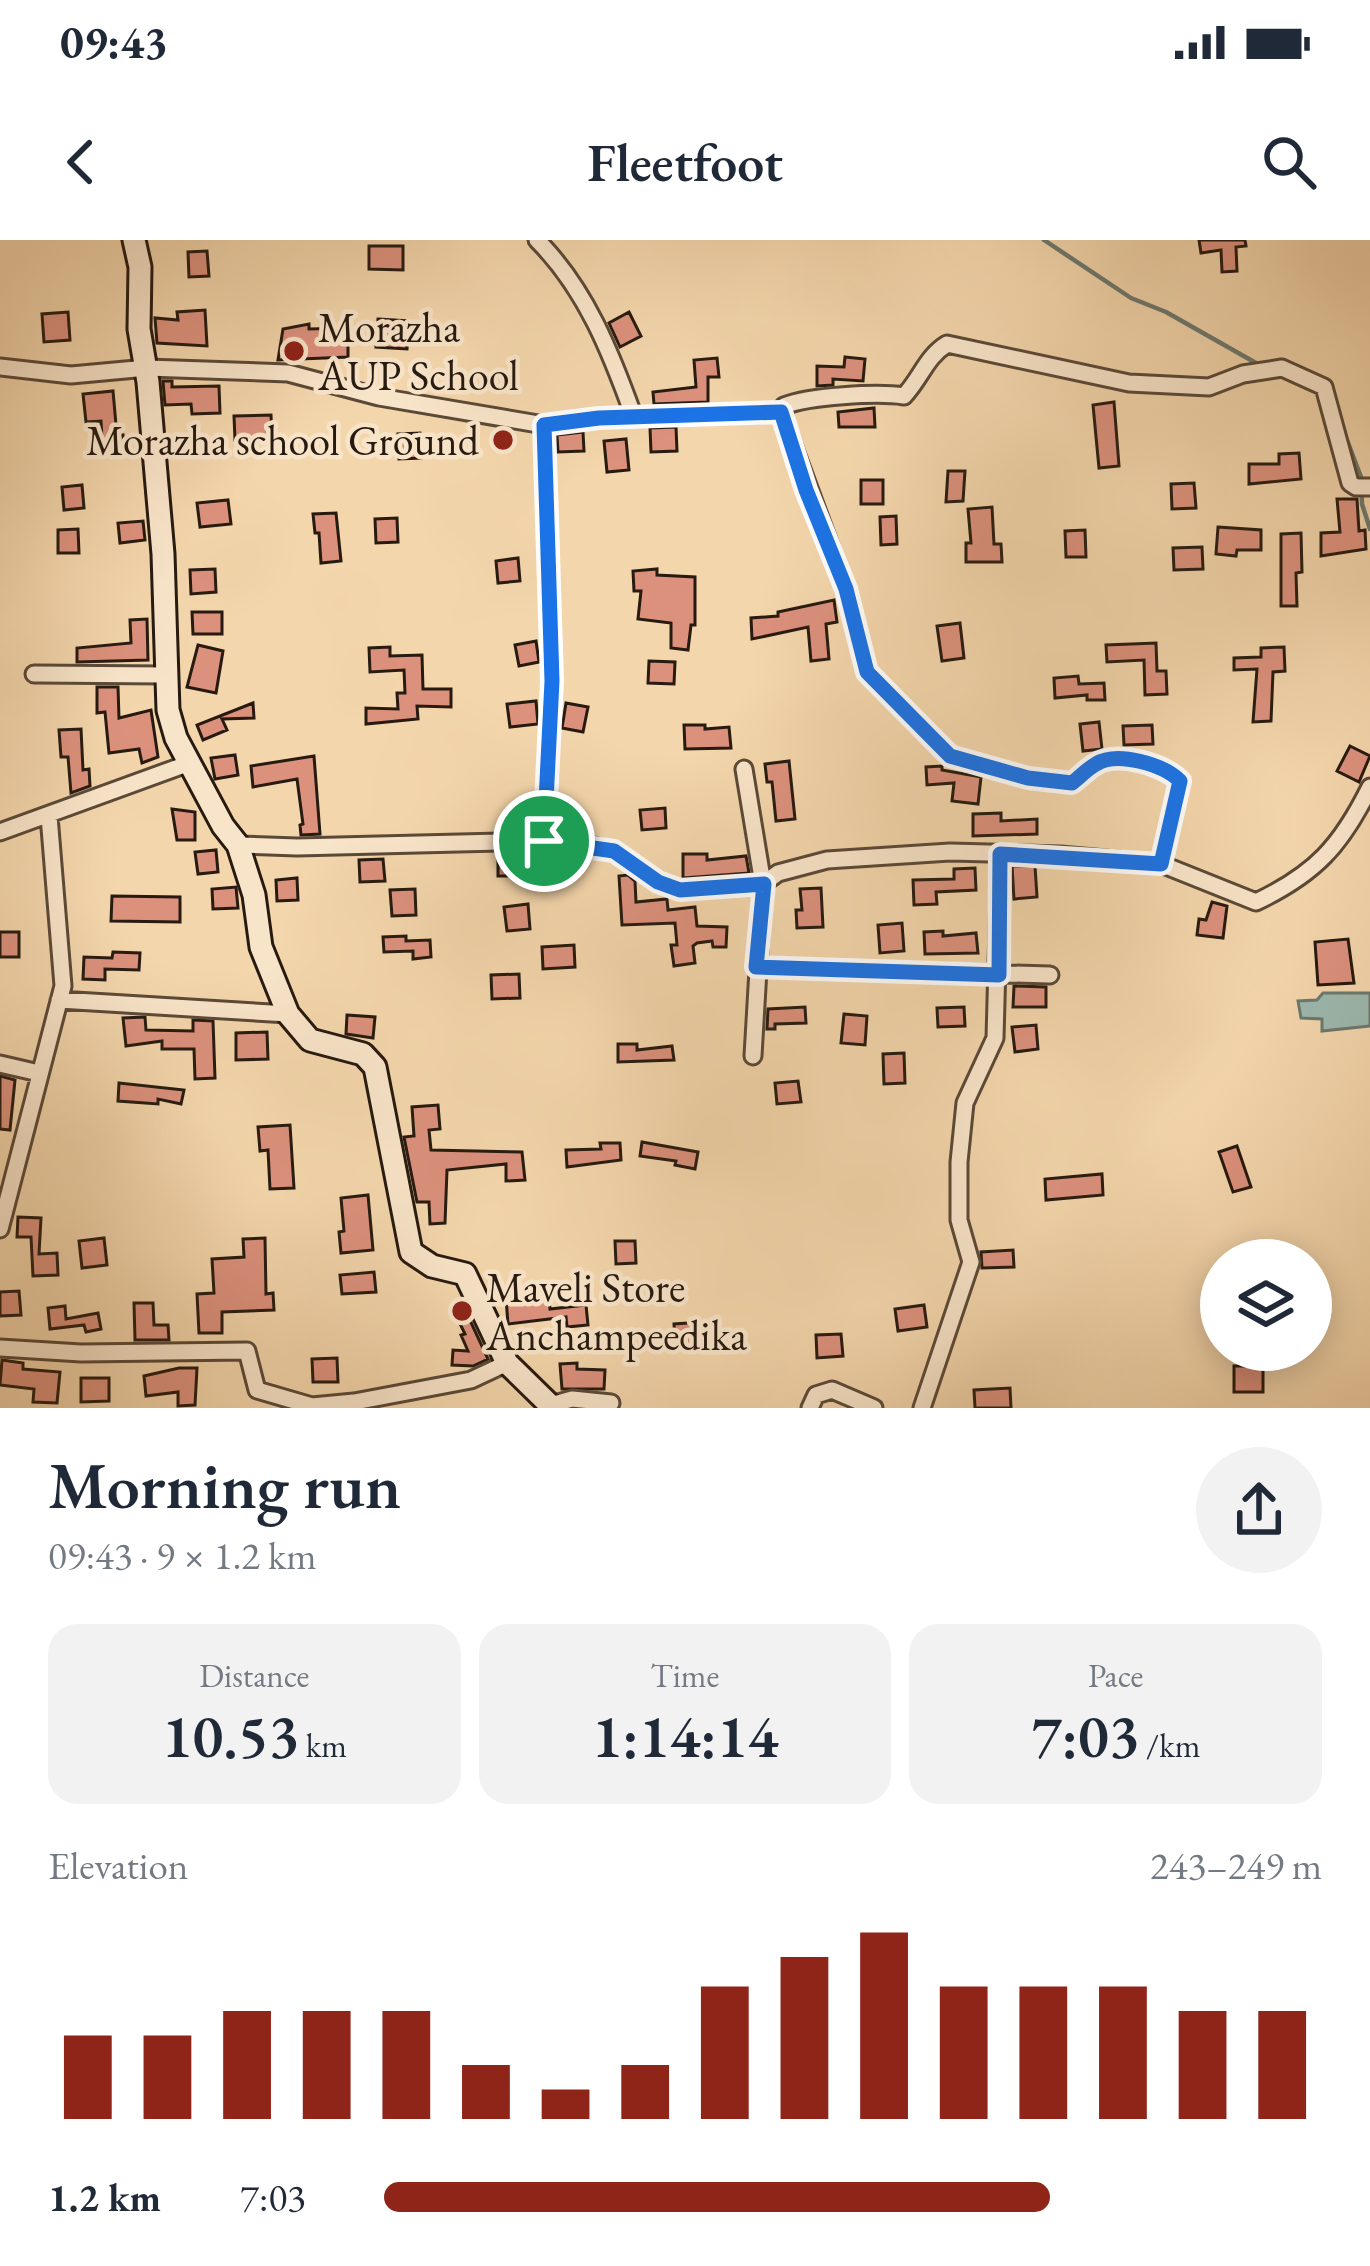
<!DOCTYPE html>
<html lang="en">
<head>
<meta charset="utf-8">
<style>
  :root { --surface:#fff; --page:#f2f2f3; --text:#1f2937; --muted:#747a83; --accent:#8f2418 }
  body { margin:0; font-family:"EB Garamond",serif; background:var(--page); color:var(--text); height:100vh; display:flex; flex-direction:column; font-size:45px; white-space:nowrap }
  * { box-sizing:border-box; margin:0 }
  p { font-size:39px; color:var(--muted) }
  .icon { flex:none; width:66px; height:66px; fill:none; stroke:currentColor; stroke-width:2; stroke-linecap:round; stroke-linejoin:round }
  .map { position:relative; height:1168px; overflow:hidden }
  .side { display:flex; flex-direction:column; background:var(--surface); flex:1 }
  .side>* { flex:none }
  .buttons { position:absolute; left:1200px; top:999px; display:grid; gap:24px }
  .buttons a { display:grid; place-items:center; width:132px; height:132px; border-radius:50%; background:var(--surface); box-shadow:0 6px 30px #0003; font-size:60px }
  .pin { position:absolute; display:grid; place-items:center; width:102px; height:102px; color:#fff; margin:-51px; border:6px solid #fff; border-radius:50%; box-shadow:0 3px 12px #0007 }
  .round { display:grid; place-items:center; flex:none; width:126px; height:126px; border-radius:63px; background:var(--page) }
  .headline { display:flex; align-items:center; justify-content:space-between; height:204px; padding:0 48px }
  h1 { font-size:66px; font-weight:600; line-height:90px }
  .figures { display:grid; grid-template-columns:repeat(3,1fr); gap:18px; height:204px; padding:12px 48px }
  .figures div { display:grid; align-content:center; border-radius:30px; background:var(--page); text-align:center }
  .figures b { font-size:60px; font-weight:600 }
  .figures small { font-size:33px; font-weight:400 }
  .figures p { font-size:33px }
  .chart { height:336px; padding:24px 48px }
  .chart p { display:flex; justify-content:space-between }
  .chart svg { width:100%; height:216px; margin-top:12px; stroke:var(--accent); stroke-width:6 }
  ul { padding:0 48px; list-style:none; font-size:39px }
  li { display:grid; grid-template-columns:192px 144px 1fr; align-items:center; height:90px }
  li i { height:30px; border-radius:15px; background:var(--accent) }
  .status { display:flex; justify-content:space-between; align-items:center; height:84px; padding:0 60px; background:var(--surface); direction:ltr }
  .status svg { height:33px; fill:currentColor }
  header { display:flex; justify-content:space-between; align-items:center; height:156px; padding:0 48px; background:var(--surface); font-size:54px; font-weight:600 }
  .map>svg:first-child { display:block }
  .water { fill:#9cb9ae; stroke:#6d796f; stroke-width:3 }
  .lines { fill:none; stroke-linecap:round; stroke-linejoin:round }
  .stream { stroke:#6d796f; stroke-width:4.5 }
  .building { fill:#dc917d; stroke:#271a10; stroke-width:3 }
  .street-casing { stroke:#5a4937; stroke-width:21 }
  .secondary-casing { stroke:#271a10; stroke-width:27 }
  .street { stroke:#f8e4c9; stroke-width:15 }
  .secondary { stroke:#f8e4c9; stroke-width:21 }
  .route-casing { stroke:#fff; stroke-width:24 }
  .route { stroke:#1a73e8; stroke-width:15 }
  .poi-dot { fill:#8f2418; stroke:#f8e4c9; stroke-width:4.5 }
  .labels { text-anchor:middle; stroke-width:9; stroke-linejoin:round; paint-order:stroke }
  .poi-label { font-size:42px; fill:#271a10; stroke:#f8e4c9; text-anchor:start }
</style>
</head>
<body>
<div class="status"><b>09:43</b><svg viewBox="0 0 49 12"><path d="M0 12V9h3v3zM5 12V6h3v6zM10 12V3h3v9zM15 12V0h3v12zM26 1h20v11H26zM47 4h2v5h-2z"/></svg></div>
<header><svg class="icon" aria-label="back" viewBox="0 0 24 24"><path d="M15 5l-7 7 7 7"/></svg>Fleetfoot<svg class="icon" aria-label="search" viewBox="0 0 24 24"><circle cx="10" cy="10" r="6"/><path d="M15 15l6 6"/></svg></header>
<div class="map">
<svg width="1370" height="1168" viewBox="0 0 1370 1168">
  <rect width="100%" height="100%" fill="#f4d6ac"/>
  <filter id="stains"><feTurbulence type="fractalNoise" baseFrequency=".00167" numOctaves="4"/><feColorMatrix values="0 0 0 0 .2 0 0 0 0 .09 0 0 0 0 .02 0 0 0 .5 -.17"/></filter>
  <radialGradient id="worn" r=".72"><stop offset=".6" stop-color="#630" stop-opacity="0"/><stop offset="1" stop-color="#630" stop-opacity=".3"/></radialGradient>
  <path class="water" d="M1323,753h47v33l-48,5v-12l-21,-1 -3,-17 19,-1z"/>
  <g class="lines">
    <path class="stream" d="M1044,0l87,58 35,14 90,51 13,1
      M1342,187l19,50 1,27 8,25"/>
  </g>
  <path class="building" d="M1199,0h46l1,6 -10,1 1,24 -15,1 -1,-22 -20,3z
    M369,6h34v24l-34,-1z
    M207,11l2,25 -20,1 -1,-25z
    M205,70l2,36 -50,-3 -2,-25 23,2 -1,-8z
    M68,72l2,28 -26,2 -2,-28z
    M629,72l12,24 -21,11 -11,-24z
    M378,79l31,2 -2,28 -31,-2z
    M309,84v5l39,-1v29l-70,3 5,-31z
    M845,117l20,2 -2,22 -30,-2v6l-16,1v-20l27,1z
    M717,118l2,19h-11v25l-54,2 -1,-12 43,-5 -2,-27z
    M163,141h9v6l47,-1 1,27 -28,1 -1,-10 -26,1z
    M113,151l4,45 6,-1 1,17 -21,2 -2,-33 -15,1 -3,-28z
    M1114,162l5,64 -20,2 -6,-63z
    M874,168l1,19h-36l-1,-15z
    M271,175l1,24 -37,1 -1,-24z
    M676,187l1,24 -26,1 -1,-24z
    M583,192l1,19 -26,1 -1,-17z
    M420,193l1,25 -22,1 -1,-25z
    M626,199l3,31 -22,2 -3,-31z
    M1299,213l2,26 -52,5v-20h30v-10z
    M948,231h17l-2,30 -17,1z
    M861,240h22v24h-22z
    M1194,243l2,25 -24,1 -1,-25z
    M82,245l2,23 -20,2 -2,-23z
    M1337,259h20l2,32 6,-1 1,19 -45,7v-23l19,-1z
    M228,260l3,24 -31,3 -3,-24z
    M992,267l2,37h7l1,18h-36v-19h5l-3,-34z
    M336,273l5,48 -20,2 -2,-30h-4l-2,-19z
    M896,276l1,28 -16,1 -1,-28z
    M397,278l1,24 -22,1 -1,-24z
    M143,281l2,19 -25,3 -2,-20z
    M1218,287l43,3v20h-24l-1,6 -20,-2z
    M78,289l1,24h-21v-23z
    M1085,290l1,27h-20l-1,-26z
    M1301,293l1,39 -6,1 1,33h-16v-72z
    M1202,307l1,22 -29,1 -1,-22z
    M518,318l2,23 -22,2 -2,-22z
    M215,329l1,23 -25,2 -1,-24z
    M657,329v6l38,2v48h-4l-3,25 -17,-2v-25l-33,-4 3,-28h-7l-1,-20z
    M834,360l3,22 -11,2 3,35 -18,2 -3,-34 -56,12 -1,-21 27,-2v-4z
    M192,372h30v22h-29z
    M147,379l1,41 -71,2v-14l54,-5 -1,-23z
    M960,383l4,35 -22,3 -5,-35z
    M536,401l3,21 -20,4 -4,-21z
    M1156,403l1,28h9l1,23 -22,1 -1,-35 -37,2 -1,-17z
    M198,405l25,6 -7,42 -29,-6z
    M390,407v9l32,-1 1,34h28v18l-34,-1 1,13 -52,5v-16l32,1 -1,-16h8l-1,-23 -34,2 -1,-24z
    M1284,407l1,24 -12,1 -2,49 -18,1 4,-53 -23,1v-12l27,-1v-9z
    M649,421l26,1 -1,22 -26,-1z
    M1078,436l1,8 25,-1 1,17h-18v-5l-32,3 -1,-20z
    M97,447h21l1,31 32,-8 7,47 -16,6 -3,-14 -30,4 -4,-41 -8,1z
    M536,461l2,23 -28,3 -3,-23z
    M253,463l1,15 -32,1 5,11 -24,10 -6,-15z
    M566,463l22,4 -5,25 -21,-4z
    M1099,482l3,27 -19,2 -3,-27z
    M684,485h21v4l24,-2 2,21 -46,1z
    M1152,485l1,19 -29,1 -1,-19z
    M81,489l2,41 6,-1 1,17 -19,7 -3,-36h-7l-2,-27z
    M1350,506l20,10 -11,26 -22,-11z
    M235,515l3,20 -23,4 -4,-21z
    M314,516l6,78 -19,1 -1,-10 3,-1 -6,-45 -44,8 -2,-21z
    M789,521l6,58 -19,2 -4,-39h-5l-2,-18z
    M942,526v4l39,7 -3,27 -26,-3 2,-18 -27,2 -1,-18z
    M665,568l1,20 -24,2 -2,-20z
    M172,569l23,3v28h-18z
    M1001,573v8l36,-2v15l-64,2v-22z
    M216,610l2,22 -20,2 -3,-22z
    M527,613l-1,23h-28v-22z
    M683,614h24v6l39,-4 3,17 -66,5z
    M383,619l2,22 -25,1 -1,-22z
    M1012,626h23l2,31 -23,2z
    M975,628l1,22 -40,2 1,12 -23,1 -1,-25 41,-1v-10z
    M628,635l7,6 1,21 31,-3 1,11 27,-3 2,19 30,1 -1,20h-13l-1,-6 -15,2 -4,3 2,17 -21,3 -3,-21h6l-2,-22 -53,2 -3,-49z
    M297,638l1,22 -21,1 -1,-21z
    M236,647l2,21 -25,1 -1,-20z
    M821,648l2,39 -26,1 -1,-18h6l-2,-21z
    M415,649l1,26 -24,1 -2,-26z
    M112,656l68,1v25l-69,-1z
    M1212,662l15,4 -4,32 -26,-3 2,-16 7,1z
    M528,664l2,25 -23,2 -3,-24z
    M902,683l2,28 -24,2 -2,-28z
    M943,691v5l33,-3 2,20 -53,1 -1,-22z
    M0,692h19v25h-19z
    M406,696v5l24,-1 1,17 -18,2v-8l-29,1 -1,-15z
    M1348,699l6,44 -36,2 -3,-43z
    M574,705l1,22 -32,2 -1,-22z
    M113,712l27,1 -1,17 -34,-1v11l-22,-1 1,-22 28,1z
    M519,734l1,24 -28,1 -1,-24z
    M1014,746l32,1v20h-33z
    M805,767l1,16 -31,1v5h-8l1,-20z
    M964,767l1,19 -27,1 -1,-19z
    M844,774l23,2 -2,29 -24,-2z
    M347,775l28,2 -2,21 -27,-4z
    M145,777l1,13 47,1v-11l20,1 2,57 -20,1 -1,-30h-32v-8l-36,5 -3,-28z
    M1036,785l2,24 -23,3 -3,-25z
    M267,792l1,27 -32,1v-27z
    M618,804h19v6l35,-4 2,14 -56,2z
    M904,813l1,30 -21,1 -1,-30z
    M0,836l15,4 -5,50 -10,-1z
    M798,841l3,21 -24,2 -2,-21z
    M119,843l65,7 -3,14 -23,-5v5l-40,-3z
    M438,865l2,24 -11,1 2,20 91,2 3,28 -19,1v-17l-59,6 -2,53 -15,1 -1,-22h-12l-13,-65 10,-1 -2,-29z
    M290,885l4,63 -24,1 -2,-39 -8,1 -2,-24z
    M642,902l56,10 -3,17 -20,-4 1,-4 -36,-5z
    M600,903h20l1,17 -54,7 -1,-17 35,-1z
    M1237,906l14,41 -18,5 -14,-40z
    M1102,934l1,21 -57,5 -1,-21z
    M368,955l5,55 -32,3 -2,-21 5,-1 -3,-33z
    M18,977l23,1 -2,36 18,-1 1,22 -25,1 -2,-39h-14z
    M104,998l3,27 -25,3 -3,-27z
    M265,998l1,56 7,-1 1,17 -52,2v21h-23l-2,-39 17,-1 -2,-34 32,-2 -1,-18z
    M615,1001h20l1,22 -20,1z
    M1013,1010l1,17 -32,1 -1,-16z
    M374,1032l2,20 -34,2 -2,-19z
    M19,1051l2,24 -21,1v-24z
    M549,1057l1,12 36,-4 2,20 -21,2 -1,-10 -58,7 -2,-26z
    M134,1063h19l1,22h14l1,15h-34z
    M462,1063l26,56 -15,7 -21,-1 1,-15 15,1 -7,-16 4,-1 -13,-27z
    M924,1065l3,22 -29,4 -3,-22z
    M65,1066l1,13 32,-6 3,16 -15,3 -2,-7 -34,4 -2,-21z
    M702,1082l1,25 -28,1 -1,-24z
    M841,1094l2,22 -26,2 -1,-23z
    M337,1118l1,24h-25l-1,-23z
    M2,1120l21,3v6l37,3 -3,31 -24,-1 1,-13 -34,-4z
    M577,1123v6l28,1 -1,19h-42l-2,-25z
    M1234,1126h29v26h-29z
    M179,1128h18l-2,37 -17,1v-14l-32,4 -2,-20z
    M81,1138h28v23l-28,1z
    M1010,1148l1,20h-36l-1,-18z"/>
  <g class="lines">
    <g class="street-casing">
      <path id="street" d="M537,0c49,49 74,113 97,177
        M0,127l71,8 76,-7 141,5 91,24 165,28 55,-7 182,-6 65,177 21,83 82,84 79,22 44,5c8,-6 15,-14 24,-19 21,-13 67,0 84,17l-19,83
        M782,174l2,-8c24,-10 94,-14 120,-10 17,-18 22,-39 43,-52l182,39 80,4 34,-13 39,-6 42,19 26,96 6,4h14
        M34,434l131,1
        M744,529l19,115 -10,172
        M0,592l187,-68
        M544,601l8,-160 -8,-256
        M238,605l59,2 247,-6 45,4 25,6 44,31 22,8 83,-6 15,-11 49,-13 123,-8 111,3 100,9 95,38c59,-28 85,-56 114,-115
        M756,727l294,8
        M59,760l229,14
        M0,824l39,9
        M0,989l63,-243 -14,-170
        M0,1108l81,5 166,-2 10,39 55,16 42,-4 117,-22 36,-17
        M551,1165l21,-6 39,4
        M810,1168l6,-13 16,-5 42,18
        M922,1168l49,-146 -12,-42v-58l6,-59 30,-65 5,-185"/>
    </g>
    <g class="secondary-casing">
      <path id="secondary" d="M134,0l6,27 -1,62 9,53 15,172 5,156 8,28 47,88 15,19 16,50 7,52 27,67 22,26 53,14 12,13 36,185 21,14 33,8 42,89 46,45"/>
    </g>
    <use href="#street" class="street"/>
    <use href="#secondary" class="secondary"/>
  </g>
  <g class="lines">
    <g class="route-casing">
      <path id="route" d="M781,172l25,78 40,99 21,83 83,84 78,22 44,5c8,-6 15,-14 24,-19 21,-13 67,0 84,17l-19,83 -161,-10 -1,121 -243,-8 8,-83 -84,6 -22,-8 -44,-31 -70,-10 8,-160 -8,-256 55,-7z"/>
    </g>
    <use href="#route" class="route"/>
  </g>
  <g class="poi-dot">
    <circle cx="294" cy="111" r="12"/>
    <circle cx="503" cy="200" r="12"/>
    <circle cx="462" cy="1071" r="12"/>
  </g>
  <g class="labels">
    <g class="poi-label">
      <text x="318" y="102">Morazha<tspan x="318" dy="48">AUP School</tspan></text>
      <text x="479" y="215" text-anchor="end">Morazha school Ground</text>
      <text x="486" y="1062">Maveli Store<tspan x="486" dy="48">Anchampeedika</tspan></text>
    </g>
  </g>
  <rect width="100%" height="100%" filter="url(#stains)"/>
  <rect width="100%" height="100%" fill="url(#worn)"/>
</svg>
<div class="buttons">
<a><svg class="icon" aria-label="layers" viewBox="0 0 24 24"><path d="M12 4l9 5-9 5-9-5zM3 14l9 5 9-5"/></svg></a>
</div>
<div class="pin" style="left:544px;top:601px;background:#1e9e55"><svg class="icon" aria-label="arrive" viewBox="0 0 24 24"><path d="M6 21V4h12l-3 4 3 4H6"/></svg></div>
</div>
<section class="side">
<div class="headline"><div><h1>Morning run</h1><p>09:43 · 9 × 1.2 km</p></div><a class="round"><svg class="icon" aria-label="share" viewBox="0 0 24 24"><path d="M12 15V3M7 8l5-5 5 5M5 13v7h14v-7"/></svg></a></div>
<div class="figures">
<div><p>Distance</p><b>10.53<small> km</small></b></div>
<div><p>Time</p><b>1:14:14</b></div>
<div><p>Pace</p><b>7:03<small> /km</small></b></div>
</div>
<div class="chart"><p><span>Elevation</span>243–249 m</p>
<svg viewBox="0 0 160 44" preserveAspectRatio="none"><path d="M5 44V27M15 44V27M25 44V22M35 44V22M45 44V22M55 44V33M65 44V38M75 44V33M85 44V17M95 44V11M105 44V6M115 44V17M125 44V17M135 44V17M145 44V22M155 44V22"/></svg>
</div>
<ul>
<li><b>1.2 km</b>7:03<i style="width:71%"></i></li>
</ul>
</section>
</body>
</html>
